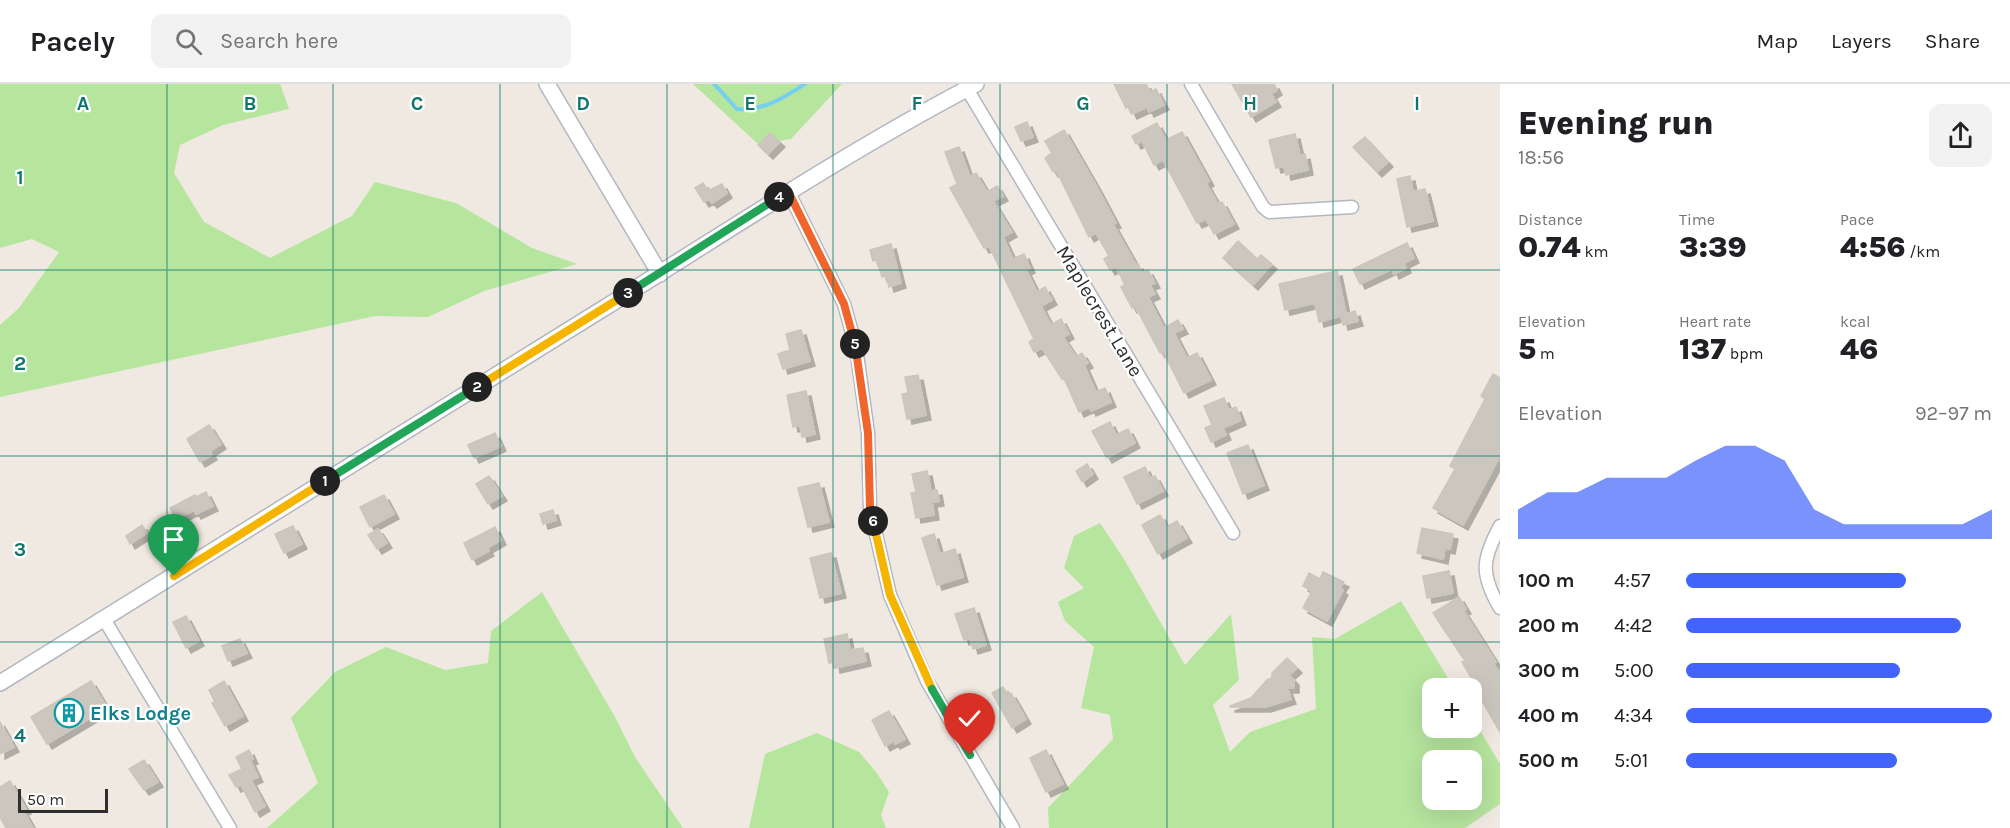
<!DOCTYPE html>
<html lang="en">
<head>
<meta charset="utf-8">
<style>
  :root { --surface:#fff; --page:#f2f2f2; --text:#202124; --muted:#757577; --line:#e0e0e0; --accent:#4264fb }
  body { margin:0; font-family:Karla,sans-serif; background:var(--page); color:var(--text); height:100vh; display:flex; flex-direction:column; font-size:22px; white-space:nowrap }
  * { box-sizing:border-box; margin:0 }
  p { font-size:20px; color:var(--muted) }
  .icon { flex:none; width:33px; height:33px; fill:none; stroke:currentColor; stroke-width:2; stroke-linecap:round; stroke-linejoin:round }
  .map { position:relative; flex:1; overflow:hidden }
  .side { display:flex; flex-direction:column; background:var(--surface); width:510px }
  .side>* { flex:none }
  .fabs { position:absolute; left:1422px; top:594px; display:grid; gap:12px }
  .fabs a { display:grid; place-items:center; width:60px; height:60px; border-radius:12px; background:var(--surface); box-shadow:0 6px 24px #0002; font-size:30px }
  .scale { position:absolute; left:18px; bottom:15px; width:90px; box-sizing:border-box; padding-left:6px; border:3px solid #2e2e2e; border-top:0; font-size:16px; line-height:21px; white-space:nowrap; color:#2e2e2e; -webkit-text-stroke:4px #fff; paint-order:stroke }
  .pin { position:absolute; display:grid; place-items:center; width:51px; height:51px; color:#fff; margin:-62px -26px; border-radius:50% 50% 50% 0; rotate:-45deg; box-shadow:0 0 6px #0007 }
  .pin .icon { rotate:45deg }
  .km { position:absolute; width:30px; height:30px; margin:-15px; border-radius:50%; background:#222; color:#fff; font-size:16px; line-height:30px; text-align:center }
  .round { display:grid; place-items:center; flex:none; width:63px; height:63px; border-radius:12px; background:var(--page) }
  .overview { display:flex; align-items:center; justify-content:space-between; height:102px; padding:0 18px }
  h1 { font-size:33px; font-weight:800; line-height:45px }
  .figures { display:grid; grid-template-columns:repeat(3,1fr); gap:9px; height:102px; padding:6px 18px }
  .figures div { display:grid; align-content:center }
  .figures b { font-size:30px; font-weight:800 }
  .figures small { font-size:16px; font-weight:400 }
  .figures p { font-size:16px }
  .chart { height:168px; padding:12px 18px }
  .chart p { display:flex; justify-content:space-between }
  .chart svg { width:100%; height:108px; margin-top:6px; fill:var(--accent); opacity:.7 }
  ul { padding:0 18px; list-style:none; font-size:20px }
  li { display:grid; grid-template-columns:96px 72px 1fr; align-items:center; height:45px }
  li i { height:15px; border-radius:8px; background:var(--accent) }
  header { display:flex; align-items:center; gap:36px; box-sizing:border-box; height:84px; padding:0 30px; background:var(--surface); border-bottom:2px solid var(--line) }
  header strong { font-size:28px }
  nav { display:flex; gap:33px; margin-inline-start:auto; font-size:21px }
  .search { width:420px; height:54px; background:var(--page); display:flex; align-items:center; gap:15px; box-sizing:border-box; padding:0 21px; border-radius:12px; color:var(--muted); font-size:22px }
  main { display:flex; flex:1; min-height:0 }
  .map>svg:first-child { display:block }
  .green { fill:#b6e59e; fill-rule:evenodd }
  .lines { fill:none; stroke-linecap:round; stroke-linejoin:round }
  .stream { stroke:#75cff0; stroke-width:4 }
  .building { fill:#cbc7bf; stroke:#cbc5ba; stroke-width:1.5; filter:url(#shadow) }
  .minor-casing { stroke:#b4b7c1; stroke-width:15 }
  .tertiary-casing { stroke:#b4b7c1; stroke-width:18 }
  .minor { stroke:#fff; stroke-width:12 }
  .tertiary { stroke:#fff; stroke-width:15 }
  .split-1-casing { stroke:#fff; stroke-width:12 }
  .split-2-casing { stroke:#fff; stroke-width:12 }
  .split-3-casing { stroke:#fff; stroke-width:12 }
  .split-4-casing { stroke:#fff; stroke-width:12 }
  .split-5-casing { stroke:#fff; stroke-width:12 }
  .split-6-casing { stroke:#fff; stroke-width:12 }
  .split-7-casing { stroke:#fff; stroke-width:12 }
  .split-8-casing { stroke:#fff; stroke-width:12 }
  .split-1 { stroke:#f5b400; stroke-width:8 }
  .split-2 { stroke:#22a559; stroke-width:8 }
  .split-3 { stroke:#f5b400; stroke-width:8 }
  .split-4 { stroke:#22a559; stroke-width:8 }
  .split-5 { stroke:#f0652b; stroke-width:8 }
  .split-6 { stroke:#f0652b; stroke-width:8 }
  .split-7 { stroke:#f5b400; stroke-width:8 }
  .split-8 { stroke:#22a559; stroke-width:8 }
  .grid { fill:none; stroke:#0f766e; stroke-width:1.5; stroke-opacity:0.55 }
  .labels { text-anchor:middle; stroke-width:4.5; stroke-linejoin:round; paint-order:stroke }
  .street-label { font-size:20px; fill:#2e2e2e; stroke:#fff }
  .culture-label { font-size:20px; font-weight:bold; fill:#0d838f; stroke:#fff; text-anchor:start }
  .grid-label { font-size:20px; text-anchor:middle; font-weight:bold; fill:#0f766e; stroke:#fff; stroke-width:4.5; stroke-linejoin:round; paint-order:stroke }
</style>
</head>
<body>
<header>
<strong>Pacely</strong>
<div class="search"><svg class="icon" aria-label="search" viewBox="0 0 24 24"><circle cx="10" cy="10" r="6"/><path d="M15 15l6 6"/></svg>Search here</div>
<nav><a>Map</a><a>Layers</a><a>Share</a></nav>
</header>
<main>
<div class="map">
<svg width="1500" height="744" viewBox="0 0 1500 744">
  <defs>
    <filter id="shadow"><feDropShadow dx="5" dy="5" stdDeviation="0" flood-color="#0004"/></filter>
  </defs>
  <rect width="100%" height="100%" fill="#efe9e1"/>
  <path class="green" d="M0,0h280l9,25 -66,16 -43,20 -6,28 30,49 66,36 82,-42 23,-34 81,21 76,45 45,16 -93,27 -56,26 -53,-1 -375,81v-72l19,-17 40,-56 -27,-13 -32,9z
    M693,0h149l-51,55 -33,5z
    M1100,439l24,36 61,106 46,-51 8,66 -26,25 17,47 20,-20 66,-23 -4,-72 23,2 66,-38 53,87h-22v40h40v-11l28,47v40l-35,24h-416l-1,-20 65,-69 -3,-24 -29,-7 13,-61 -29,-26 -7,-19 26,-14 -20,-20 10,-32zM1432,676h40v40h-40z
    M542,508l73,125 20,40 48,71h-416l51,-45 -27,-65 44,-46 51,-25 59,23 43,-7 3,-32z
    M817,649l42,19 17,20 13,20 -8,23 5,13h-137l16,-74z"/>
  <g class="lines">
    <path class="stream" d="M714,0l23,25c27,2 46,-11 68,-25"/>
  </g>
  <path class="building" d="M1114,0h32l4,8 6,-3 8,16 -15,7 -2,-5 -15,7 -4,-8 -2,2z
    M1232,0h42l3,6 -6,4 5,8 -25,15z
    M1027,38l6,15 -12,4 -6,-14z
    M1157,39l9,17 16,-8 27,49 -3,2 12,21 4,-2 12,22 -20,10 -8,-15 -9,4 -34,-63 -9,5 -12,-24 -6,3 -4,-8z
    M1064,46l33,57 19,36 -3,1 23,41 2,-1 4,9 6,-3 7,13 -5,2 5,9 -7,3 16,31 14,-8 5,9 -9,4 13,25 10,-5 14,27 -27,13 -21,-42 -3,2 -25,-47 -3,2 -11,-21 4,-2 -9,-18 -6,3 -6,-11 5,-3 -13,-23 -7,4 -33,-67 -3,2 -8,-14 7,-5 -7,-12z
    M770,49l10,9 -12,12 -10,-9z
    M1295,50l5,22 5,-2 3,16 -22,5 -2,-9 -8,2 -7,-28z
    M1365,53l23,25 -11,10 -24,-25z
    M959,63l11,30 6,-4 11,19 10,-6 6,10 -10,5 19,31 -9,5 10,22 11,-5 6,14 -4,2 11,22 8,-5 7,13 -11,6 10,19 10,-6 8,15 -6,3 13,20 6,-4 6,10 -4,2 12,27 9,-4 6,14 -20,9 -1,-4 -11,5 -15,-34 -2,1 -20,-31 -8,4 -5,-10 5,-3 -45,-93 -5,2 -34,-60 7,-4 -12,-32z
    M1410,92l3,16 12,-3 8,32 -26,6 -10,-48z
    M703,99l5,8 14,-7 5,9 -15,10 -3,-4 -5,3 -9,-14z
    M1238,157l19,18 4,-4 11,9 -19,21 -30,-27z
    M1407,159l7,15 -10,5 2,5 -12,6 -2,-5 -32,15 -7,-15z
    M891,160l10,39 -12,4 -3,-11 -4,1 -5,-17 -4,1 -3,-11z
    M1337,187l9,43 9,-3 3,10 -15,4 -2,-9 -22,6 -4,-19 -30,7 -6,-26z
    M801,246l9,31 -27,8 -5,-15 12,-4 -4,-16z
    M1493,290l7,4v78l-37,69 -30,-17 22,-39 -5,-3 35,-67 -4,-3z
    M918,291l8,40 -19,4 -5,-25 6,-1 -3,-16z
    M806,307l9,43 -13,3 -2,-12 -7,2 -6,-32z
    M1224,314l5,12 7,-3 5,13 -18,8 3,7 -15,7 -6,-14 7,-3 -8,-19z
    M1110,338l6,13 12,-6 7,14 -28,15 -15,-27z
    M209,341l12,19 -11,7 2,4 -12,7 -13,-23z
    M495,349l6,13 -27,12 -6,-13z
    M1248,361l16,40 -21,9 -16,-41z
    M1087,380l6,10 -11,8 -6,-11z
    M1145,383l5,11 5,-2 8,15 -26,13 -13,-27z
    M927,387l4,20 6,-1 2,11 -7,1 2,13 -18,3 -5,-25 5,-1 -4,-18z
    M489,392l13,20 -14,8 -12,-20z
    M819,399l10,39 -21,5 -10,-39z
    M206,408l7,14 -17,8 -2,-4 -18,9 -6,-11 25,-13 1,2z
    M384,411l10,19 -24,13 -10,-20z
    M553,426l3,10 -13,4 -3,-10z
    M1160,431l7,12 10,-6 10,17 -29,16 -16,-29z
    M142,441l5,8 -17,11 -4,-8z
    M293,442l9,18 -18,9 -9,-19z
    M495,443l6,13 -14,8 2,3 -17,9 -8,-17z
    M1422,444l31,6 -3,15 -5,-1 -2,11 -26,-6z
    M378,445l9,14 -10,6 -9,-14z
    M934,450l6,20 15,-5 8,28 -26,8 -15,-47z
    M831,469l10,40 -21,5 -10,-40z
    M1449,487l4,22 -26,5 -4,-22z
    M1323,488l21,10 -4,6 3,2 -16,31 -24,-13 9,-17 -9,-5 6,-13 11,6z
    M1459,513l7,12 -3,1 33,52 -3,1 7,11v58l-26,-45 2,-1 -14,-24 3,-1 -32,-48z
    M974,524l12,37 -13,4 -3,-11 -6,2 -9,-26z
    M186,532l13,25 -13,7 -13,-26z
    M847,550l3,16 13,-2 3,13 -31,7 -1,-6 -5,1 -5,-24z
    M240,555l7,14 -19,8 -6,-15z
    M1287,574l10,10 -8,7 5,5v8h-7l4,11 -25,8h-36v-1l21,-8 16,-18 5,-2v-5z
    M91,597l16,27 -60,36 -16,-27z
    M224,597l19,35 -18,10 -13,-23 3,-1 -6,-12z
    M1003,603l5,8 3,-2 15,26 -14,9 -20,-35z
    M889,627l16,28 -10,5 -1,-3 -9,5 -13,-26z
    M0,638l14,25 -14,7z
    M249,666l4,9 -3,1 8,17 -7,3 14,26 -10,6 -14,-27 -5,2 -7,-12 13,-6 -6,-12z
    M1046,666l17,34 -17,8 -16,-34z
    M144,676l14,22 -14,8 -15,-21z
    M10,697l16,28 -3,1 10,18h-27l-6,-11v-30z"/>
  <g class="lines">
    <g class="minor-casing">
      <path id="minor" d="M1191,0l72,123 6,5 83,-5
        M967,5l266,444
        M788,107l56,113 12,43 12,86 2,75 20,87 37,86 86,147
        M1500,442c-18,33 -20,48 0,82
        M104,535l126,209"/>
    </g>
    <g class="tertiary-casing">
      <path id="tertiary" d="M547,0l113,190
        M0,599c201,-124 401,-249 601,-373 124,-77 245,-158 375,-226"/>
    </g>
    <use href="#minor" class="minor"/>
    <use href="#tertiary" class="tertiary"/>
  </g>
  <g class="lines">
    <g class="split-1-casing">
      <path id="split-1" d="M174,492l151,-95"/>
    </g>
    <g class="split-2-casing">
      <path id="split-2" d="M325,397l152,-94"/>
    </g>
    <g class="split-3-casing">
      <path id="split-3" d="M477,303l151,-94"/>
    </g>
    <g class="split-4-casing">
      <path id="split-4" d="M628,209l151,-96"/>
    </g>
    <g class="split-5-casing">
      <path id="split-5" d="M779,113l9,-6 56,113 11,40"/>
    </g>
    <g class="split-6-casing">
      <path id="split-6" d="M855,260l13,89 2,75 3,13"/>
    </g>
    <g class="split-7-casing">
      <path id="split-7" d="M873,437l17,74 42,94"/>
    </g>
    <g class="split-8-casing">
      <path id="split-8" d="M932,605l38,66"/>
    </g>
    <use href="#split-1" class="split-1"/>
    <use href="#split-2" class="split-2"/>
    <use href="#split-3" class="split-3"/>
    <use href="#split-4" class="split-4"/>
    <use href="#split-5" class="split-5"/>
    <use href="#split-6" class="split-6"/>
    <use href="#split-7" class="split-7"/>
    <use href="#split-8" class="split-8"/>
  </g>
  <path class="grid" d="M167,0v744M333,0v744M500,0v744M667,0v744M833,0v744M1000,0v744M1167,0v744M1333,0v744M0,186h1500M0,372h1500M0,558h1500"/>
  <defs>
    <g id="building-ring" transform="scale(1.5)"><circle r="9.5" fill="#fff" stroke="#0f9aa8" stroke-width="1.5"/><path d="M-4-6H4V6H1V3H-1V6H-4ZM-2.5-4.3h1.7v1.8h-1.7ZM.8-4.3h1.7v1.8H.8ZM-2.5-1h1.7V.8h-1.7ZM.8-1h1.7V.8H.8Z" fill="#0f9aa8"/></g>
  </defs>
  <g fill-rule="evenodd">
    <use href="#building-ring" x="69" y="629"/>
  </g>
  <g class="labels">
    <g class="street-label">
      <text transform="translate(1100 227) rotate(59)" y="7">Maplecrest Lane</text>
    </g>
    <g class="culture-label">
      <text x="90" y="636">Elks Lodge</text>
    </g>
  </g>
  <g class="grid-label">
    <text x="83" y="26">A</text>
    <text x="250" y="26">B</text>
    <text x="417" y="26">C</text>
    <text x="583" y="26">D</text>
    <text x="750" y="26">E</text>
    <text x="917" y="26">F</text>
    <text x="1083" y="26">G</text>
    <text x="1250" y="26">H</text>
    <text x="1417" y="26">I</text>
    <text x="20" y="100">1</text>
    <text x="20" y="286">2</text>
    <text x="20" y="472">3</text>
    <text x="20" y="658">4</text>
  </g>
</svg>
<div class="fabs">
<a>+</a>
<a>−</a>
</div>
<div class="scale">50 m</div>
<div class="pin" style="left:174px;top:492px;background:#1e9e55"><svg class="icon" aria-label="arrive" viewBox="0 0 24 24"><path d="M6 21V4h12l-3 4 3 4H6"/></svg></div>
<div class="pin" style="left:970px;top:671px;background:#d93025"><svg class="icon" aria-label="check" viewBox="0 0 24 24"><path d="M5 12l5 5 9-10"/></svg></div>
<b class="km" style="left:325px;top:397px">1</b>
<b class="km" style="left:477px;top:303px">2</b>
<b class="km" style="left:628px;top:209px">3</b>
<b class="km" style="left:779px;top:113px">4</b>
<b class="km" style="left:855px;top:260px">5</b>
<b class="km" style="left:873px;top:437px">6</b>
</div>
<section class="side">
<div class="overview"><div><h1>Evening run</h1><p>18:56</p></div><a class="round"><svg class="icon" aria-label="share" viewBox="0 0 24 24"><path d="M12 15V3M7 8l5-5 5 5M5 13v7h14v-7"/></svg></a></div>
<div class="figures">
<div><p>Distance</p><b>0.74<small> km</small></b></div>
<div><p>Time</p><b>3:39</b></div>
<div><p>Pace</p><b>4:56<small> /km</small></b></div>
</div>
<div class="figures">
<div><p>Elevation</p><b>5<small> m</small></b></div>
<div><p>Heart rate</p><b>137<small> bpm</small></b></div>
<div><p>kcal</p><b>46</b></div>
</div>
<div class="chart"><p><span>Elevation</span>92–97 m</p>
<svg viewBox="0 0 160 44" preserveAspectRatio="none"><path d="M0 44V32L10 25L20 25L30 19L40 19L50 19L60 12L70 6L80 6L90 12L100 32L110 38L120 38L130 38L140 38L150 38L160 32V44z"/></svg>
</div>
<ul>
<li><b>100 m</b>4:57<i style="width:72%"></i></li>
<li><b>200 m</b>4:42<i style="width:90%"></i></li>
<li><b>300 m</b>5:00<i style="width:70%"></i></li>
<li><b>400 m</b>4:34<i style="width:100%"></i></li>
<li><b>500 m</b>5:01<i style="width:69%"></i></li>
</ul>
</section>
</main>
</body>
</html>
